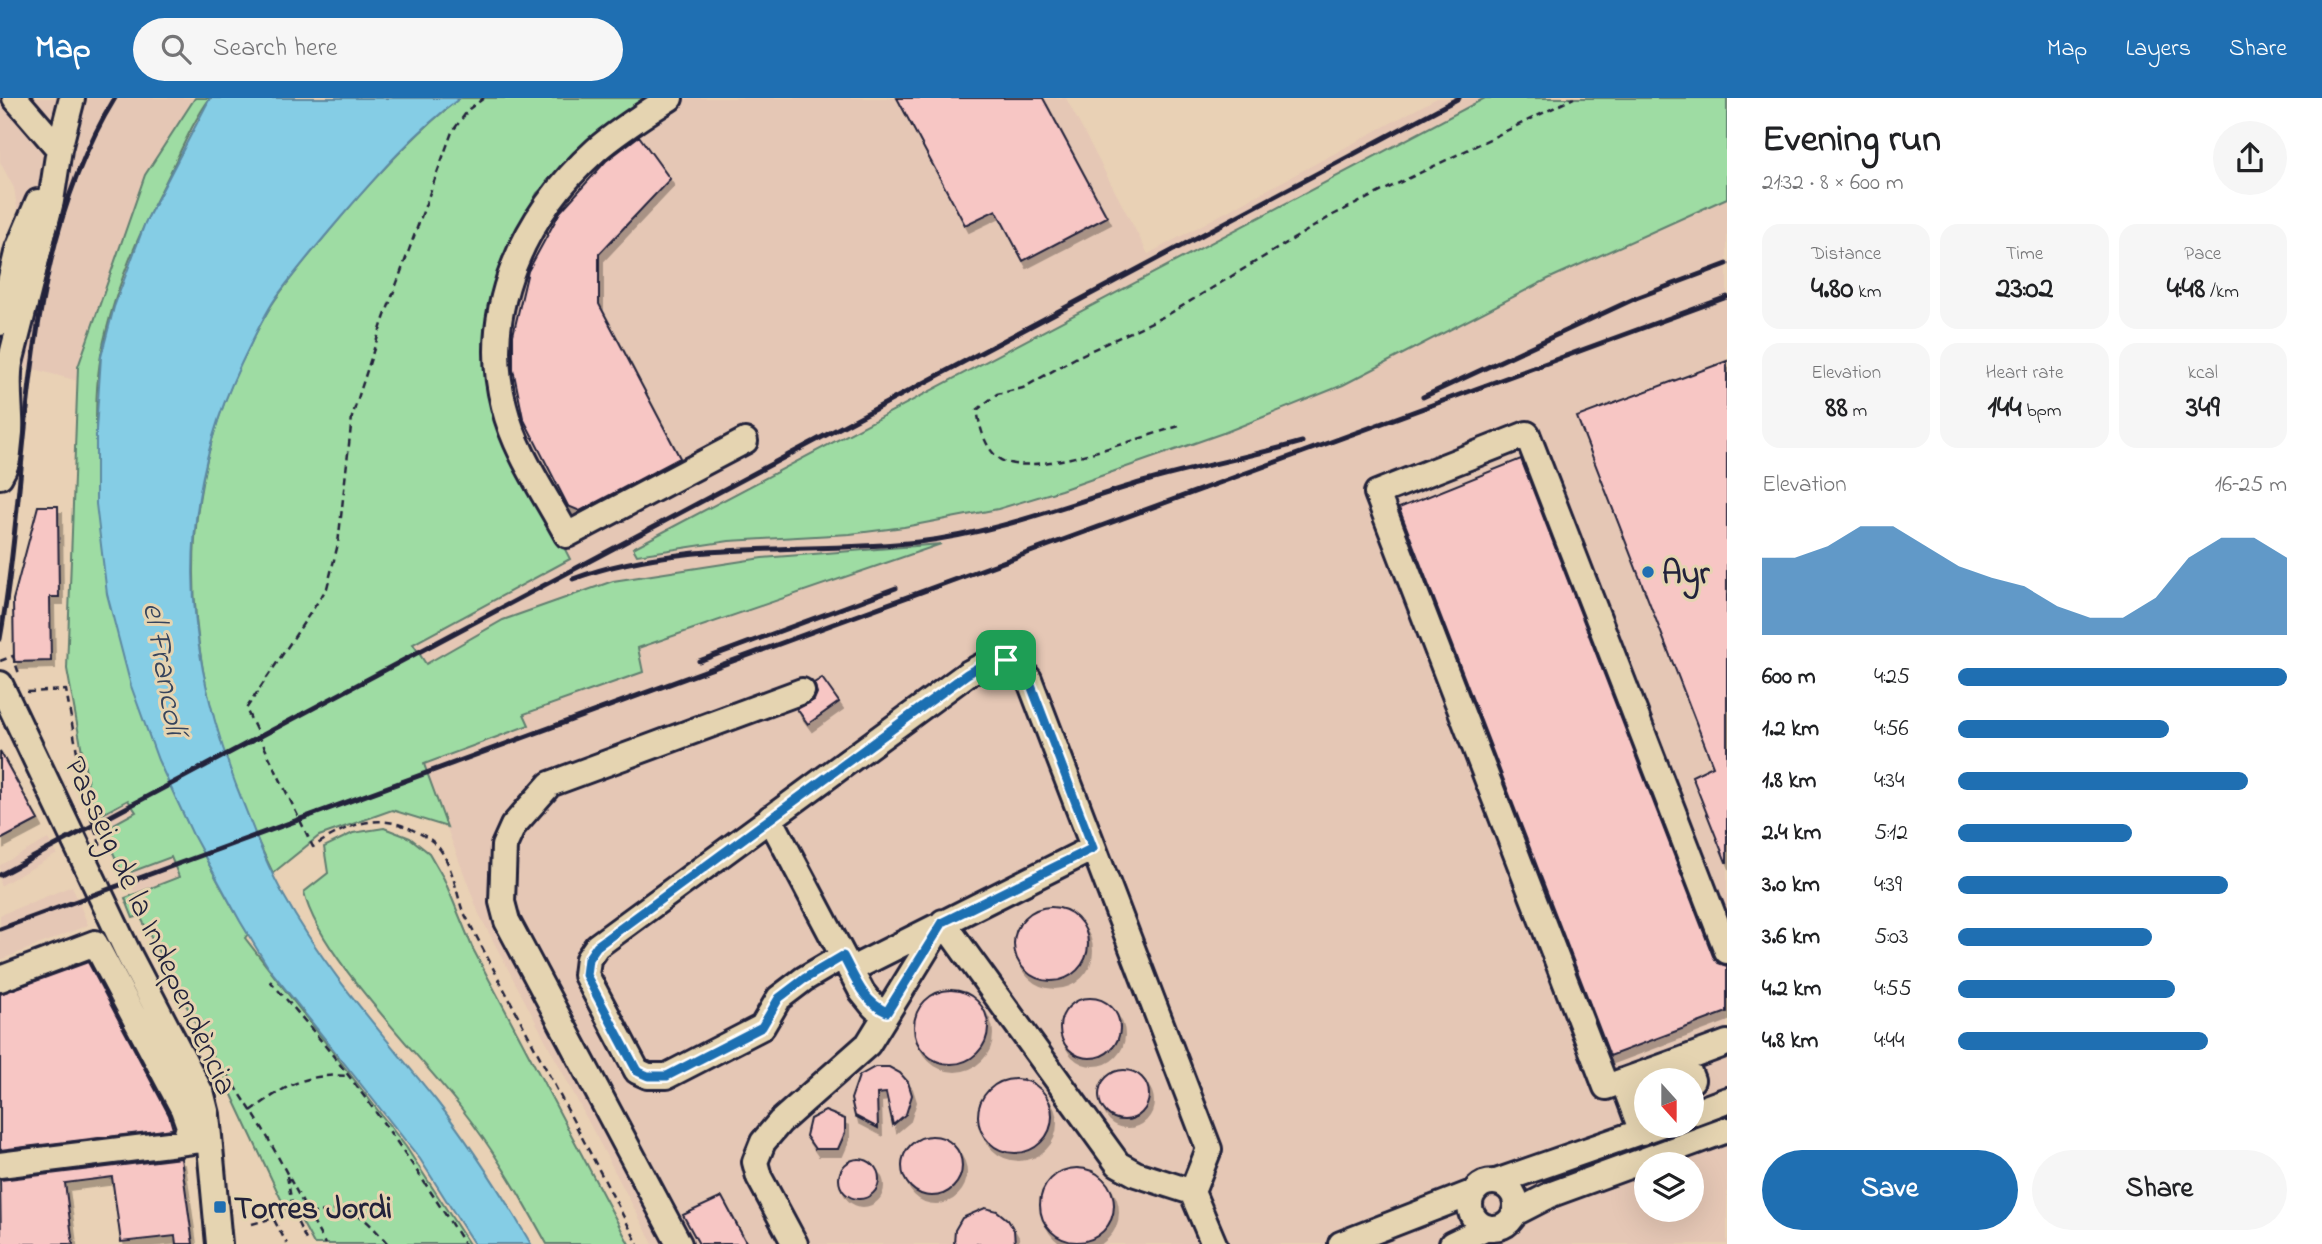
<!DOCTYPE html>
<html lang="en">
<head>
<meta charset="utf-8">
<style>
  :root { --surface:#fff; --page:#f6f6f6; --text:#202124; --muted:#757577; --accent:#1f6fb2 }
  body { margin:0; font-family:"Indie Flower",sans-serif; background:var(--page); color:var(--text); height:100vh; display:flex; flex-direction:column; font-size:26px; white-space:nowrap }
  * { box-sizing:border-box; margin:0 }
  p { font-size:23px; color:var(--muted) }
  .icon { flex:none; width:38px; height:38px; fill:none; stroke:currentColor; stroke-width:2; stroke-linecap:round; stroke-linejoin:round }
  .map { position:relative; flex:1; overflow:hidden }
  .details { display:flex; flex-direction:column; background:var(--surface); width:595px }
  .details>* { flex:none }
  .needle { width:46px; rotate:159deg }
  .buttons { position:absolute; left:1634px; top:970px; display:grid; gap:14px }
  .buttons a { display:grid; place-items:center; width:70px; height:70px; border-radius:50%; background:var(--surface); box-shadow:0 7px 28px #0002; font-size:35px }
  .pin { position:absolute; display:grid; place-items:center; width:60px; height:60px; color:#fff; margin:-30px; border-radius:14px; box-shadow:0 4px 10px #0006 }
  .round { display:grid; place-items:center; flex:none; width:74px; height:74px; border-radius:37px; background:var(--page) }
  .overview { display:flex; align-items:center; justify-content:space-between; height:119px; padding:0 35px }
  h1 { font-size:38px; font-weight:800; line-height:52px }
  .figures { display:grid; grid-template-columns:repeat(3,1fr); gap:10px; height:119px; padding:7px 35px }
  .figures div { display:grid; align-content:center; border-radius:18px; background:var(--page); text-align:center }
  .figures b { font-size:30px; font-weight:800 }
  .figures small { font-size:19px; font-weight:400 }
  .figures p { font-size:19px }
  .chart { height:196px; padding:14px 35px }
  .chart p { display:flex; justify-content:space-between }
  .chart svg { width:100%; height:126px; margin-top:7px; fill:var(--accent); opacity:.7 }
  .action { display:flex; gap:14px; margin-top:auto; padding:14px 35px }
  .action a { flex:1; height:80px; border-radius:42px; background:var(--accent); color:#fff; font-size:28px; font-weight:800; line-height:80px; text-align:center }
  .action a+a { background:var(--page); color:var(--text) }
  ul { padding:0 35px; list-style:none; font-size:23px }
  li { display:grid; grid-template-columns:112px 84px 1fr; align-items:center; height:52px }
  li i { height:18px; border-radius:9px; background:var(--accent) }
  header { display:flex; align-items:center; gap:42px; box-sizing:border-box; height:98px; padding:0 35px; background:var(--accent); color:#fff }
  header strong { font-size:33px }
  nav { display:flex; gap:38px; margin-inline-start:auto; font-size:24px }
  .search { width:490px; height:63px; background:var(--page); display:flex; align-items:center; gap:18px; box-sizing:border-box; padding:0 24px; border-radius:38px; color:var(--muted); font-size:26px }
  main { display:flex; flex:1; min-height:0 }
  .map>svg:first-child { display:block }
  .built { fill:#e5c7b5; fill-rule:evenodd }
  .green { fill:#9edca3; stroke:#607f6f; stroke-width:2 }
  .water { fill:#85cde5; stroke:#5d89a1; stroke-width:2 }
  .building { fill:#f7c6c4; stroke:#22223b; stroke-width:2; filter:url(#shadow) }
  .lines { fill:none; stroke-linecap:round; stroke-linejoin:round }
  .minor-casing { stroke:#22223b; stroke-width:30 }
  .path { stroke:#22223b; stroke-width:2.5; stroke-dasharray:7 5; stroke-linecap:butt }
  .minor { stroke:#e5d4b1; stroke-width:24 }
  .rail { stroke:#22223b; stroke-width:5 }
  .route-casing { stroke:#fff; stroke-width:14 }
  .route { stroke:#1f6fb2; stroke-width:9 }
  .poi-dot { fill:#1f6fb2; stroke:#e5d4b1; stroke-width:2.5 }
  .labels { text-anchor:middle; stroke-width:6; stroke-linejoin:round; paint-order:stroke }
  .poi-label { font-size:32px; font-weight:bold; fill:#22223b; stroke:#e5d4b1; text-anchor:start }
  .street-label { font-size:32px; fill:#22223b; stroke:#e5d4b1 }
  .water-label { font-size:33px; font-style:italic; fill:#36445d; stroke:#e5d4b1 }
</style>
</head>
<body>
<header>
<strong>Map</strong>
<div class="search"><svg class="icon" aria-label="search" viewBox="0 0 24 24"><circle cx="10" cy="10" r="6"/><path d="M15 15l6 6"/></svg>Search here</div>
<nav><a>Map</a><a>Layers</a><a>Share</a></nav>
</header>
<main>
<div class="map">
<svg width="1727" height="1146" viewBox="0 0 1727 1146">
  <defs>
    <filter id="shadow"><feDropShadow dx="4" dy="7" stdDeviation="0" flood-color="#0004"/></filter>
  </defs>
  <rect width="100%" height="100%" fill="#e9d1b5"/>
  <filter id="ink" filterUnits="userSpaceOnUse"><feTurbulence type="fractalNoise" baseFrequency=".0143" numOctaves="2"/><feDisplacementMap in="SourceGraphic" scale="14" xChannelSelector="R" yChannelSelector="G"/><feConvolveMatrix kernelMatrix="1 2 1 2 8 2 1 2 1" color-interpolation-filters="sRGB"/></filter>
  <g filter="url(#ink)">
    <path class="built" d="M0,0h193l-27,48 -84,236 -82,-22v-63l19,-78 -5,-31 -14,-26z
      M655,0h411l82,156 289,-156h48l-852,450 5,7 91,-14 121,-7 54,-7 94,-18 63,-19 165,-58 117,-47 205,-106 179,-81v1046h-1074l-174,-330 -56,-150 105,-39 -5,-10 120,-43 -5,-24 299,-103 -175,13 -149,23 -110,39 -77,44 -14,-19 158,-86 -78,-151 -7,-59 11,-75 41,-81 87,-79zM1647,982h45v45h-45zM1647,1066h45v45h-45z
      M128,702l8,13 -33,17 -6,-13z
      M48,741l9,15 -57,32v-21z
      M171,759l8,20 -44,16 -9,-20z
      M72,788l16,39 -88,35v-45z"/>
    <path class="green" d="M195,0h15c-19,26 -32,60 -47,89 -27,52 -51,110 -62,168 -6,33 -5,68 -5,101 0,174 64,330 152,478l-3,4 161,209 63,97h-155l-19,-35 -8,3 -62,-132 -85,-164 -7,2 -8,-20 54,-21 -8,-20 -48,18 -20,-45 33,-18 -8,-12 -31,17 -5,-11 -25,-137 11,-302 67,-192z
      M460,0h195l-31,16 -87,79 -41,81 -11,75 7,58 78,152 -157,85 13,20 77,-44 110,-39 149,-23 179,-14 -303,104 5,24 -119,42 5,11 -105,39 23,63 -55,-17 -73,26 -46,37c-81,-163 -113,-337 -33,-508 11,-21 21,-45 35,-65 20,-29 43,-56 66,-83 35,-41 76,-86 119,-119z
      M1485,0h242v100l-179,81 -205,106 -117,47 -165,58 -63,19 -94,18 -54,7 -121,7 -92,14 -4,-7z
      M384,730l26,10 19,15 15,26 29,70 156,295h-82c-26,-47 -53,-94 -86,-136 -41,-53 -144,-155 -157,-216l24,-19 -4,-26 29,-14z"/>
    <path class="water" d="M210,0h250c-43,32 -83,77 -118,118 -23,27 -46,54 -67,83 -13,20 -24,44 -34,65 -67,141 -59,278 -5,421 15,37 28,76 48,111 41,74 98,137 151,203 36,46 67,95 96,145h-57l-54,-85 -152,-192 -28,-46 -47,-86 -35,-75 -27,-74 -24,-92 -11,-90v-74l5,-73 13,-50 31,-84z"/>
    <path class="building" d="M897,0h146l64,119 -84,44 -27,-51 -31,15z
      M639,38l31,43 -71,75v50l81,154 -100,53 -12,-5 -45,-88 -10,-49v-34l15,-64 32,-59 46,-51z
      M1727,263v501h-1l-34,-86 21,-10 -136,-349z
      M1521,361l192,497 5,7 9,3v46l-117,44 -211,-548z
      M38,408h20l1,91h-9l1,64 -37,1 -1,-62z
      M822,580l17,24 -31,22 -11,-15 17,-9 3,-7 -3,-10z
      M0,653l38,69 -38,20z
      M1014 846a37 37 0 1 1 74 0a37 37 0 1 1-74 0Z
      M88,864l81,153 4,14 -173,21v-156z
      M914 929a37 37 0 1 1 74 0a37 37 0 1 1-74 0Z
      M1060 930a30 30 0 1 1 60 0a30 30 0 1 1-60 0Z
      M875,969h14l11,6 8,9 4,13 -6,19 -13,11 -7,-32 -9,1 1,34 -23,-12 -4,-17 8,-23z
      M1099 997a25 25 0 1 1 50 0a25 25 0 1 1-50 0Z
      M978 1018a37 37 0 1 1 74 0a37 37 0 1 1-74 0Z
      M825,1013l20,8v14l-7,16h-23l-9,-13 4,-17z
      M902 1068a30 30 0 1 1 60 0a30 30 0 1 1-60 0Z
      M181,1060l12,86h-17l-1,-8 -54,6 -9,-65 -47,6 8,61h-72l-1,-64z
      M839 1081a20 20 0 1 1 40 0a20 20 0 1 1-40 0Z
      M1040 1107a37 37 0 1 1 74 0a37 37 0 1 1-74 0Z
      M722,1099l25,47h-48l-16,-29z
      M985,1110l12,3 11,9 6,10 1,14h-61l1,-14 7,-12z"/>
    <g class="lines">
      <g class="minor-casing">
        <path id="minor" d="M15,0l44,51 13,-51
          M670,0c-25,16 -51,32 -74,52 -71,64 -117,159 -92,256 11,46 41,88 63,129l178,-94
          M0,225l18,-74 20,-47
          M0,378c20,-32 4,-77 10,-113l41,-162 8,-52
          M0,586l130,273 72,138 5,20 12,129
          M770,720l92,174 12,15 13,5
          M843,858l-39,23 -25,19 -17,29 -95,49h-19l-11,-5 -51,-96 2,-16 9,-13 370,-272c27,-15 41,-23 62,5l180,470 -17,43 22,52
          M850,872l243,-122
          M0,881l95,-36 88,166 6,17 -4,15
          M1692,982l-8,-21 43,-16
          M1623,983l61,-22
          M1692,1015l35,-13
          M1642,1034l-19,-51 -17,6 -229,-594 150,-59 200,517
          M0,1067l201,-25
          M1470 1107a23 23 0 1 1 46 0a23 23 0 1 1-46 0Z
          M1496,1084l164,-57
          M1515,1115l37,-19 175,-64
          M679,1146l-172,-323 -5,-19 2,-56 9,-20 37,-42 252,-93
          M795,1146l-36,-67 -4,-15 8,-20 17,-20 88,-78 75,-122 175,242 18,10 56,18
          M1341,1146l131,-51
          M1452,1146l35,-17"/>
      </g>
      <path class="path" d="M484,0l-15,11 -17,23 -70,192 -30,93 -14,127 -11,44 -81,121 67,138c32,-21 63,-36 100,-17 10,5 19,9 26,18 13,17 17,42 23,61l176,335
        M1179,328c-35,10 -154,55 -181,32 -14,-12 -18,-31 -21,-48l20,-16 26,-6 54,-31 92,-43 164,-99 241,-117
        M0,563l13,-5 6,18
        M27,594l39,-2 20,113 15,44
        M270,883c74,82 136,170 194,263
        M228,977l35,54 62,115
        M251,1013c36,-26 54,-38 99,-35
        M287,1078l7,39 14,29
        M309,1116c44,-9 50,-3 79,30
        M252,1126l21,-6 14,26"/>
      <use href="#minor" class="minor"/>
      <path class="rail" d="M1423,299l213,-99 91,-34
        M573,481c110,-41 230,-24 345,-37 79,-9 150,-38 225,-60 52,-15 106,-25 159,-40
        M0,541c32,-178 17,-382 115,-541
        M699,563l197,-73
        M0,777l1459,-777
        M0,831l1727,-632"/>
    </g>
  </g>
  <g class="lines" filter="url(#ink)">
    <g class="route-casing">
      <path id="route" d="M991,562c18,0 27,5 38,20l64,168 -150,74 -56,90c-24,-10 -32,-34 -44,-56l-39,23 -25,19 -17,29 -95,49h-19l-11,-5 -51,-96 2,-16 9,-13 370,-272z"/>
    </g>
    <use href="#route" class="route"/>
  </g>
  <g class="poi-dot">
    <circle cx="1648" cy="474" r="7"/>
    <rect x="213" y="1102" width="14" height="14" rx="3.5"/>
  </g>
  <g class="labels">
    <g class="poi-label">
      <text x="1662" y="485">Ayr</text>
      <text x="234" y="1120">Torres Jordi</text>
    </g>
    <g class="street-label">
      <text transform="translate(152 827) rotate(65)" y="11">Passeig de la Independència</text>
    </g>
    <g class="water-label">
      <text transform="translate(167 570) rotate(80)" y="12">el Francolí</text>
    </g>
  </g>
</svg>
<div class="buttons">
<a><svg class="needle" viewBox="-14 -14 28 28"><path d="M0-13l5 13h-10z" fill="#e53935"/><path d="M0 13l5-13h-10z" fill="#757577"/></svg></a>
<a><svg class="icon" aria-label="layers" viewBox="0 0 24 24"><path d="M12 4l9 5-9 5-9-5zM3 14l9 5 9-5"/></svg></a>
</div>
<div class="pin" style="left:1006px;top:562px;background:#1e9e55"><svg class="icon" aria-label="arrive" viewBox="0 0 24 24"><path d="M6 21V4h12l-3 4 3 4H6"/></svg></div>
</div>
<section class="details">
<div class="overview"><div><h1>Evening run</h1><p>21:32 · 8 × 600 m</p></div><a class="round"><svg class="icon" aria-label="share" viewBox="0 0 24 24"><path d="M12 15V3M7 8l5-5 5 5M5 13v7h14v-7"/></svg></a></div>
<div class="figures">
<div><p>Distance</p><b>4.80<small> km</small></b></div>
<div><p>Time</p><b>23:02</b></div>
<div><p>Pace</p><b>4:48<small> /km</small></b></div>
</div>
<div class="figures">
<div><p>Elevation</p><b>88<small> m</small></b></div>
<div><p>Heart rate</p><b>144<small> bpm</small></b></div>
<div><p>kcal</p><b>349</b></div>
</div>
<div class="chart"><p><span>Elevation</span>16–25 m</p>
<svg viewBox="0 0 160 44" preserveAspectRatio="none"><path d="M0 44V17L10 17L20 13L30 6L40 6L50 13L60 20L70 24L80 27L90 34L100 38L110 38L120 31L130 17L140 10L150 10L160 17V44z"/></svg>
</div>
<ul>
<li><b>600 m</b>4:25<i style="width:100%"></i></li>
<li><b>1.2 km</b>4:56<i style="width:64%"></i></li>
<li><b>1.8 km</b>4:34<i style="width:88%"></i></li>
<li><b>2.4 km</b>5:12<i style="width:53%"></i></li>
<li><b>3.0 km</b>4:39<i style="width:82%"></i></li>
<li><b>3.6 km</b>5:03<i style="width:59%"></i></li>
<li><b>4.2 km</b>4:55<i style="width:66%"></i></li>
<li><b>4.8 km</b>4:44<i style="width:76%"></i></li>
</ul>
<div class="action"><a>Save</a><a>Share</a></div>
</section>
</main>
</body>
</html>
